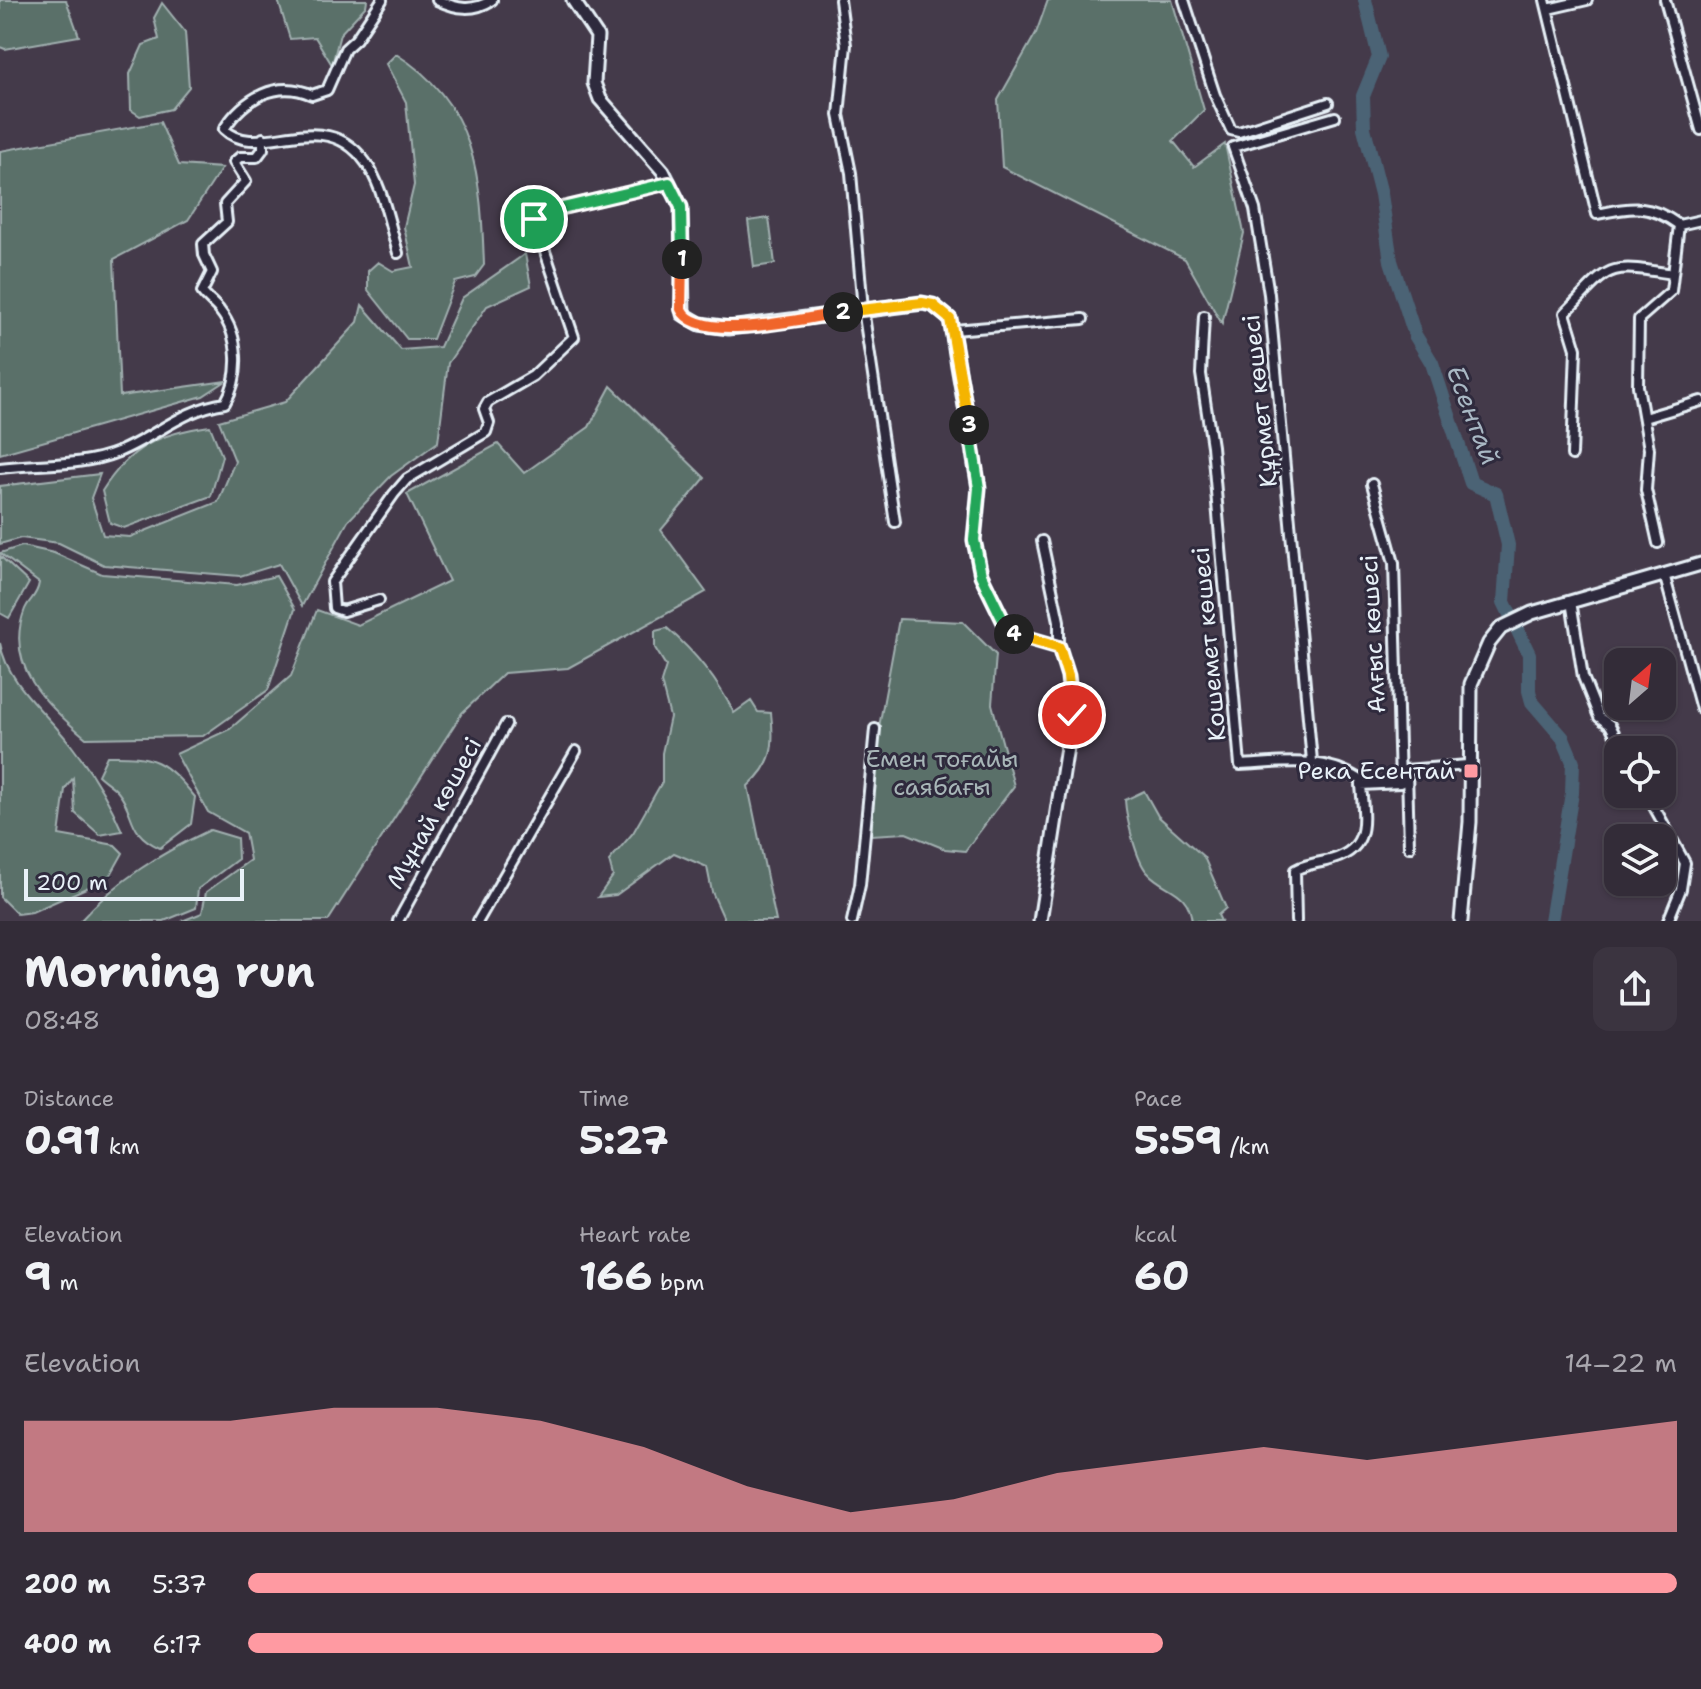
<!DOCTYPE html>
<html lang="en">
<head>
<meta charset="utf-8">
<style>
  :root { --surface:#332c38; --page:#3b3440; --text:#f1f3f6; --muted:#a9a7ae; --line:#4e4853; --accent:#ff9aa2 }
  body { margin:0; font-family:"Shantell Sans",sans-serif; background:var(--page); color:var(--text); height:100vh; display:flex; flex-direction:column; font-size:30px; white-space:nowrap }
  * { box-sizing:border-box; margin:0 }
  p { font-size:26px; color:var(--muted) }
  .icon { flex:none; width:44px; height:44px; fill:none; stroke:currentColor; stroke-width:2; stroke-linecap:round; stroke-linejoin:round }
  .map { position:relative; height:921px; overflow:hidden }
  .sheet { display:flex; flex-direction:column; background:var(--surface); flex:1 }
  .sheet>* { flex:none }
  .needle { width:52px; rotate:28deg }
  .buttons { position:absolute; left:1604px; top:648px; display:grid; gap:16px }
  .buttons a { display:grid; place-items:center; width:72px; height:72px; border-radius:16px; background:var(--surface); box-shadow:0 2px 6px #0004,0 0 0 2px var(--line); font-size:40px }
  .scale { position:absolute; left:24px; bottom:20px; width:220px; box-sizing:border-box; padding-left:8px; border:4px solid #e8f1f8; border-top:0; font-size:22px; line-height:28px; white-space:nowrap; color:#e8f1f8; -webkit-text-stroke:6px #2f2a3d; paint-order:stroke }
  .pin { position:absolute; display:grid; place-items:center; width:68px; height:68px; color:#fff; margin:-34px; border:4px solid #fff; border-radius:50%; box-shadow:0 2px 8px #0007 }
  .km { position:absolute; width:40px; height:40px; margin:-20px; border-radius:50%; background:#222; color:#fff; font-size:22px; line-height:40px; text-align:center }
  .round { display:grid; place-items:center; flex:none; width:84px; height:84px; border-radius:16px; background:var(--page) }
  .summary { display:flex; align-items:center; justify-content:space-between; height:136px; padding:0 24px }
  h1 { font-size:44px; font-weight:700; line-height:60px }
  .metrics { display:grid; grid-template-columns:repeat(3,1fr); gap:12px; height:136px; padding:8px 24px }
  .metrics div { display:grid; align-content:center }
  .metrics b { font-size:40px; font-weight:700 }
  .metrics small { font-size:22px; font-weight:400 }
  .metrics p { font-size:22px }
  .chart { height:224px; padding:16px 24px }
  .chart p { display:flex; justify-content:space-between }
  .chart svg { width:100%; height:144px; margin-top:8px; fill:var(--accent); opacity:.7 }
  ul { padding:0 24px; list-style:none; font-size:26px }
  li { display:grid; grid-template-columns:128px 96px 1fr; align-items:center; height:60px }
  li i { height:20px; border-radius:10px; background:var(--accent) }
  .map>svg:first-child { display:block }
  .green { fill:#5a6f69; stroke:#a1b0b0; stroke-width:2 }
  .lines { fill:none; stroke-linecap:round; stroke-linejoin:round }
  .river { stroke:#4b6375; stroke-width:14 }
  .street-casing { stroke:#e8f1f8; stroke-width:14 }
  .secondary-casing { stroke:#e8f1f8; stroke-width:17 }
  .street { stroke:#2f2a3d; stroke-width:8 }
  .secondary { stroke:#2f2a3d; stroke-width:11 }
  .split-1-casing { stroke:#fff; stroke-width:16 }
  .split-2-casing { stroke:#fff; stroke-width:16 }
  .split-3-casing { stroke:#fff; stroke-width:16 }
  .split-4-casing { stroke:#fff; stroke-width:16 }
  .split-5-casing { stroke:#fff; stroke-width:16 }
  .split-1 { stroke:#22a559; stroke-width:10 }
  .split-2 { stroke:#f0652b; stroke-width:10 }
  .split-3 { stroke:#f5b400; stroke-width:10 }
  .split-4 { stroke:#22a559; stroke-width:10 }
  .split-5 { stroke:#f5b400; stroke-width:10 }
  .poi-dot { fill:#ff9aa2; stroke:#2f2a3d; stroke-width:3 }
  .labels { text-anchor:middle; stroke-width:6; stroke-linejoin:round; paint-order:stroke }
  .street-label { font-size:24px; fill:#e8f1f8; stroke:#2f2a3d }
  .park-label { font-size:24px; fill:#a8b6b8; stroke:#2f2a3d }
  .poi-label { font-size:24px; fill:#e8f1f8; stroke:#2f2a3d; text-anchor:end }
  .water-label { font-size:26px; font-style:italic; fill:#a9b8c4; stroke:#2f2a3d }
</style>
</head>
<body>
<div class="map">
<svg width="1701" height="921" viewBox="0 0 1701 921">
  <rect width="100%" height="100%" fill="#443a4a"/>
  <filter id="ink" filterUnits="userSpaceOnUse"><feTurbulence type="fractalNoise" baseFrequency=".0125" numOctaves="2"/><feDisplacementMap in="SourceGraphic" scale="16" xChannelSelector="R" yChannelSelector="G"/><feConvolveMatrix kernelMatrix="1 2 1 2 8 2 1 2 1" color-interpolation-filters="sRGB"/></filter>
  <g filter="url(#ink)">
    <path class="green" d="M0,0h66l13,36 -74,13 -5,-2z
      M278,0h89l-1,6 -26,28 -8,31 -17,-28 -25,2z
      M1048,0h124l32,110 -31,31 21,26 31,-23 19,89 -22,91 -37,-65 -183,-92 -4,-67 38,-67z
      M162,3l23,29 4,55 -18,22 -31,7 -9,-6 -1,-36 13,-29 16,-6 -5,-21z
      M396,54c81,50 85,124 88,211l-9,12 -20,5 -22,57h-26l-39,-49v-19l10,-9 15,9 20,-4 -9,-40 10,-42 -8,-83 -20,-38z
      M160,122l19,43 43,3 -34,52 -74,39 6,137 106,-15 -23,15 -203,58v-303z
      M769,218l6,46 -21,3 -6,-46z
      M525,254l6,32 -44,20 -39,57 -10,79 -47,34 -43,45 -46,85 -23,-42 -39,12 -136,-11 -45,-22 -38,-5 -21,6v-58l100,-12 -9,24 12,37 27,2 88,-35 17,-41 -16,-40 66,-19 73,-80 4,-17 39,45 39,-3 22,-49z
      M611,386l94,92 -44,52 45,62 -138,76 -64,5 -42,40 -134,208h-146l20,-8 4,-21 44,-32 -5,-27 -37,-21 -32,-58 54,-25 61,-53 26,-66 41,15 91,-44 -42,-87 91,-50 26,29 65,-46z
      M210,426l12,30 -11,40 -87,32 -14,-5 -8,-32c28,-44 57,-58 108,-65z
      M22,546l32,7 48,21 135,11 39,-9 19,33 -27,81 -65,46 -117,2c-39,-32 -83,-73 -61,-129 4,-10 12,-12 14,-26l-39,-30z
      M0,556l29,27 -20,35 -9,-5z
      M899,619l64,3 33,33 -4,49 22,82 -49,65 -20,-2 -39,-16 -35,2 8,-108z
      M667,628c29,25 50,51 67,85l17,-12 7,11 13,1c4,33 2,51 -23,73l28,135h-51l-13,-29 -5,-25 -33,-14 -58,42 -18,2 15,-21 -4,-15 24,-28 29,-51v-29l8,-36 -9,-35 5,-16 -11,-18v-17z
      M0,643c7,41 47,70 71,102 20,26 38,55 51,86l-22,4 -25,-22 -2,-35 -8,11 -6,46 56,10 8,8 -14,25 -77,34 -15,2 -17,-17z
      M107,756c48,-1 57,4 88,41l-4,27 -31,24c-34,-15 -24,-34 -42,-56 -5,-6 -14,-11 -20,-17z
      M1144,791l14,25 46,41 22,51 -8,7 3,6h-29c-4,-33 -27,-29 -45,-49 -11,-12 -21,-55 -22,-72z
      M210,830l27,8 1,21 -40,30 -2,19 -32,13h-84c37,-41 81,-68 130,-91z"/>
    <g class="lines">
      <path class="river" d="M1365,0l14,57 -16,39 1,32 17,66 10,67 24,74 17,28 39,120 25,11 12,51 -4,57 25,52v37l3,11 31,36 10,24 -1,31 -21,128"/>
      <g class="street-casing">
        <path id="street" d="M382,0l-26,39 -11,10 -18,41 -15,5c-35,-16 -68,3 -88,34 35,35 104,-31 146,40 14,24 20,57 28,84
          M437,0c20,9 36,12 55,0
          M840,0l6,45 -7,70 12,58 12,136 32,213
          M1184,0l31,95 16,35 8,2 89,-29
          M1545,0l52,214c35,-7 52,-11 82,11
          M1665,0l36,130
          M1548,9l39,-9
          M1204,316l-3,58 11,72 28,319c43,-2 82,-10 121,15v5l39,-2 -6,-220 -22,-79
          M954,330l129,-11
          M1644,418l57,-17
          M1572,455l4,-106 -11,-36c47,-48 39,-50 108,-39
          M0,468c38,-5 81,-1 118,-16 37,-15 65,-43 107,-49 16,-27 15,-67 -5,-92 -5,-7 -13,-12 -18,-19l10,-20 -8,-17 -1,-11 24,-22 -2,-18 21,-23 -12,-19 6,-5h17l6,-8v-11
          M1042,541l17,80v26
          M1658,543l-12,-53 3,-41 -11,-63 1,-67 32,-28 8,-66 22,-5
          M1664,574l37,135
          M379,600l-36,11 -9,-3 -2,-26 62,-88 13,-15 79,-47 3,-9 -5,-14 4,-7 45,-26 41,-39 -40,-118 7,-6 128,-30
          M1571,601l12,76 16,40 11,8 13,25
          M1312,761l-43,-467 -14,-85 -22,-62 102,-30
          M1405,770l63,-5
          M1407,770l2,77
          M1647,794l38,69 -4,26 -13,32
          M398,921l108,-197
          M478,921l98,-170
          M852,921l8,-36 15,-156
          M1296,921l-1,-51c9,-5 20,-7 31,-9 45,-10 38,-38 35,-76"/>
      </g>
      <g class="secondary-casing">
        <path id="secondary" d="M573,0l24,36 -3,47 6,16 63,72 18,36 2,107 17,10 29,4 193,-25 11,2 17,14 29,169 -5,52 7,35 22,45 11,14 45,13 9,29 4,39 -32,206
          M1461,921l9,-99 1,-138 18,-41 12,-15 31,-15 169,-49"/>
      </g>
      <use href="#street" class="street"/>
      <use href="#secondary" class="secondary"/>
    </g>
  </g>
  <g class="lines" filter="url(#ink)">
    <g class="split-1-casing">
      <path id="split-1" d="M534,219l7,-6 128,-30 12,24 1,52"/>
    </g>
    <g class="split-2-casing">
      <path id="split-2" d="M682,259l-1,50c16,36 130,8 162,3"/>
    </g>
    <g class="split-3-casing">
      <path id="split-3" d="M843,312l79,-9 11,2 17,14 19,106"/>
    </g>
    <g class="split-4-casing">
      <path id="split-4" d="M969,425l10,63 -5,52 7,35 22,45 11,14"/>
    </g>
    <g class="split-5-casing">
      <path id="split-5" d="M1014,634l45,13 9,29 4,39"/>
    </g>
    <use href="#split-1" class="split-1"/>
    <use href="#split-2" class="split-2"/>
    <use href="#split-3" class="split-3"/>
    <use href="#split-4" class="split-4"/>
    <use href="#split-5" class="split-5"/>
  </g>
  <rect class="poi-dot" x="1463" y="763" width="16" height="16" rx="4"/>
  <g class="labels">
    <g class="street-label">
      <text transform="translate(1260 401) rotate(-96)" y="8">Құрмет көшесі</text>
      <text transform="translate(1373 634) rotate(-93)" y="8">Алғыс көшесі</text>
      <text transform="translate(1209 644) rotate(-95)" y="8">Кошемет көшесі</text>
      <text transform="translate(434 813) rotate(-61)" y="8">Мұнай көшесі</text>
    </g>
    <g class="park-label">
      <text x="942" y="767">Емен тоғайы<tspan x="942" dy="28">саябағы</tspan></text>
    </g>
    <g class="poi-label">
      <text x="1455" y="779">Река Есентай</text>
    </g>
    <g class="water-label">
      <text transform="translate(1473 415) rotate(69)" y="9">Есентай</text>
    </g>
  </g>
</svg>
<div class="buttons">
<a><svg class="needle" viewBox="-14 -14 28 28"><path d="M0-13l5 13h-10z" fill="#e53935"/><path d="M0 13l5-13h-10z" fill="#a9a7ae"/></svg></a>
<a><svg class="icon" aria-label="locate" viewBox="0 0 24 24"><circle cx="12" cy="12" r="6"/><path d="M12 2v4M12 18v4M2 12h4M18 12h4"/></svg></a>
<a><svg class="icon" aria-label="layers" viewBox="0 0 24 24"><path d="M12 4l9 5-9 5-9-5zM3 14l9 5 9-5"/></svg></a>
</div>
<div class="scale">200 m</div>
<div class="pin" style="left:534px;top:219px;background:#1e9e55"><svg class="icon" aria-label="arrive" viewBox="0 0 24 24"><path d="M6 21V4h12l-3 4 3 4H6"/></svg></div>
<div class="pin" style="left:1072px;top:715px;background:#d93025"><svg class="icon" aria-label="check" viewBox="0 0 24 24"><path d="M5 12l5 5 9-10"/></svg></div>
<b class="km" style="left:682px;top:259px">1</b>
<b class="km" style="left:843px;top:312px">2</b>
<b class="km" style="left:969px;top:425px">3</b>
<b class="km" style="left:1014px;top:634px">4</b>
</div>
<section class="sheet">
<div class="summary"><div><h1>Morning run</h1><p>08:48</p></div><a class="round"><svg class="icon" aria-label="share" viewBox="0 0 24 24"><path d="M12 15V3M7 8l5-5 5 5M5 13v7h14v-7"/></svg></a></div>
<div class="metrics">
<div><p>Distance</p><b>0.91<small> km</small></b></div>
<div><p>Time</p><b>5:27</b></div>
<div><p>Pace</p><b>5:59<small> /km</small></b></div>
</div>
<div class="metrics">
<div><p>Elevation</p><b>9<small> m</small></b></div>
<div><p>Heart rate</p><b>166<small> bpm</small></b></div>
<div><p>kcal</p><b>60</b></div>
</div>
<div class="chart"><p><span>Elevation</span>14–22 m</p>
<svg viewBox="0 0 160 44" preserveAspectRatio="none"><path d="M0 44V10L10 10L20 10L30 6L40 6L50 10L60 18L70 30L80 38L90 34L100 26L110 22L120 18L130 22L140 18L150 14L160 10V44z"/></svg>
</div>
<ul>
<li><b>200 m</b>5:37<i style="width:100%"></i></li>
<li><b>400 m</b>6:17<i style="width:64%"></i></li>
</ul>
</section>
</body>
</html>
